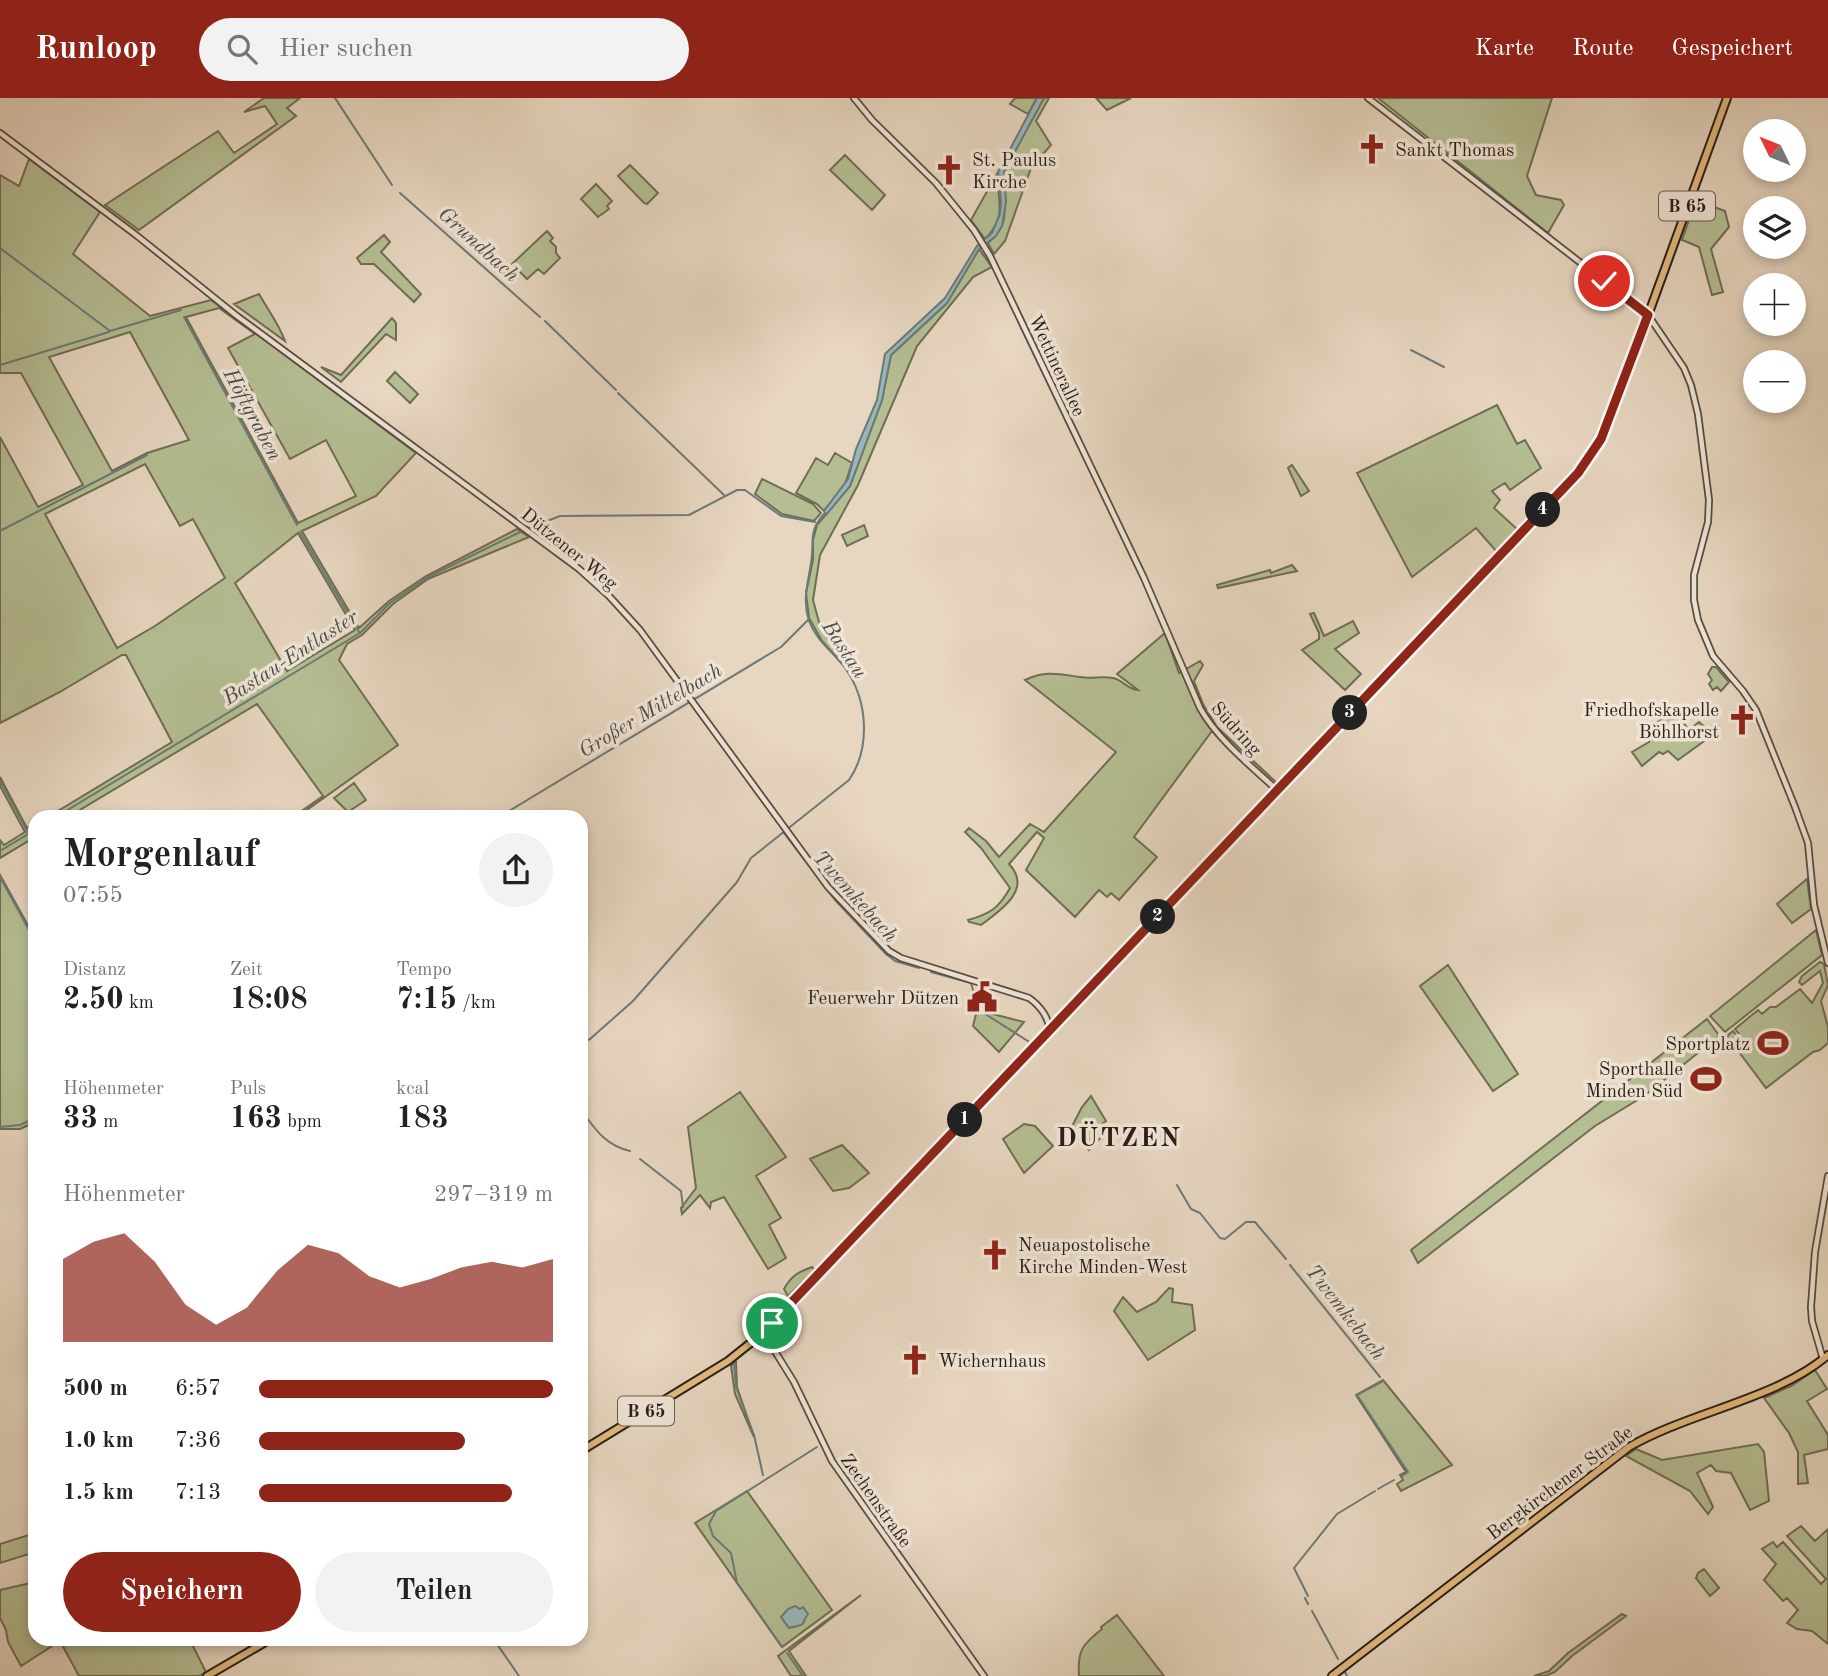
<!DOCTYPE html>
<html lang="de">
<head>
<meta charset="utf-8">
<style>
  :root { --surface:#fff; --page:#f2f2f2; --text:#222; --muted:#767676; --accent:#8f2418 }
  body { margin:0; font-family:"Old Standard TT",serif; background:var(--page); color:var(--text); height:100vh; display:flex; flex-direction:column; font-size:26px; white-space:nowrap }
  * { box-sizing:border-box; margin:0 }
  p { font-size:23px; color:var(--muted) }
  .icon { flex:none; width:38px; height:38px; fill:none; stroke:currentColor; stroke-width:2; stroke-linecap:round; stroke-linejoin:round }
  .map { position:relative; flex:1; overflow:hidden }
  .drawer { position:absolute; left:28px; top:712px; width:560px; height:836px; display:flex; flex-direction:column; background:var(--surface); border-radius:21px; box-shadow:0 4px 10px #0003 }
  .drawer>* { flex:none }
  .needle { width:46px; rotate:313deg }
  .controls { position:absolute; left:1743px; top:21px; display:grid; gap:14px }
  .controls a { display:grid; place-items:center; width:63px; height:63px; border-radius:50%; background:var(--surface); box-shadow:0 4px 10px #0003; font-size:35px }
  .pin { position:absolute; display:grid; place-items:center; width:60px; height:60px; color:#fff; margin:-30px; border:4px solid #fff; border-radius:50%; box-shadow:0 2px 7px #0007 }
  .km { position:absolute; width:35px; height:35px; margin:-18px; border-radius:50%; background:#222; color:#fff; font-size:19px; line-height:35px; text-align:center }
  .round { display:grid; place-items:center; flex:none; width:74px; height:74px; border-radius:37px; background:var(--page) }
  .head { display:flex; align-items:center; justify-content:space-between; height:119px; padding:0 35px }
  h1 { font-size:38px; font-weight:800; line-height:52px }
  .figures { display:grid; grid-template-columns:repeat(3,1fr); gap:10px; height:119px; padding:7px 35px }
  .figures div { display:grid; align-content:center }
  .figures b { font-size:30px; font-weight:800 }
  .figures small { font-size:19px; font-weight:400 }
  .figures p { font-size:19px }
  .chart { height:196px; padding:14px 35px }
  .chart p { display:flex; justify-content:space-between }
  .chart svg { width:100%; height:126px; margin-top:7px; fill:var(--accent); opacity:.7 }
  .action { display:flex; gap:14px; margin-top:auto; padding:14px 35px }
  .action a { flex:1; height:80px; border-radius:42px; background:var(--accent); color:#fff; font-size:28px; font-weight:800; line-height:80px; text-align:center }
  .action a+a { background:var(--page); color:var(--text) }
  ul { padding:0 35px; list-style:none; font-size:23px }
  li { display:grid; grid-template-columns:112px 84px 1fr; align-items:center; height:52px }
  li i { height:18px; border-radius:9px; background:var(--accent) }
  header { display:flex; align-items:center; gap:42px; box-sizing:border-box; height:98px; padding:0 35px; background:var(--accent); color:#fff }
  header strong { font-size:33px }
  nav { display:flex; gap:38px; margin-inline-start:auto; font-size:24px }
  .search { width:490px; height:63px; background:var(--page); display:flex; align-items:center; gap:18px; box-sizing:border-box; padding:0 24px; border-radius:38px; color:var(--muted); font-size:26px }
  .map>svg:first-child { display:block }
  .green { fill:#b5be93; stroke:#6e6e54; stroke-width:2; fill-rule:evenodd }
  .water { fill:#98b7ba; stroke:#6b7a78; stroke-width:2 }
  .lines { fill:none; stroke-linecap:round; stroke-linejoin:round }
  .stream { stroke:#6b7a78; stroke-width:2 }
  .minor-casing { stroke:#584d40; stroke-width:8 }
  .major-casing { stroke:#281f16; stroke-width:10 }
  .minor { stroke:#efe4d6; stroke-width:4.5 }
  .major { stroke:#e4bb80; stroke-width:6 }
  .route-casing { stroke:#fff; stroke-width:14 }
  .route { stroke:#8f2418; stroke-width:9 }
  .labels { text-anchor:middle; stroke-width:7; stroke-linejoin:round; paint-order:stroke }
  .shield { fill:#efe4d6; stroke:#645a50; stroke-width:2 }
  .shield-label { font-size:18px; font-weight:bold; fill:#281f16 }
  .poi-label { font-size:19px; fill:#281f16; stroke:#efe4d6; text-anchor:start }
  .street-label { font-size:19px; fill:#281f16; stroke:#efe4d6 }
  .water-label { font-size:21px; font-style:italic; fill:#4a4d47; stroke:#efe4d6 }
  .district-label { font-size:26px; font-weight:bold; letter-spacing:2px; fill:#281f16; stroke:#efe4d6 }
</style>
</head>
<body>
<header>
<strong>Runloop</strong>
<div class="search"><svg class="icon" aria-label="search" viewBox="0 0 24 24"><circle cx="10" cy="10" r="6"/><path d="M15 15l6 6"/></svg>Hier suchen</div>
<nav><a>Karte</a><a>Route</a><a>Gespeichert</a></nav>
</header>
<div class="map">
<svg width="1828" height="1578" viewBox="0 0 1828 1578">
  <rect width="100%" height="100%" fill="#e7d6c0"/>
  <filter id="stains"><feTurbulence type="fractalNoise" baseFrequency=".00286" numOctaves="4"/><feColorMatrix values="0 0 0 0 .2 0 0 0 0 .09 0 0 0 0 .02 0 0 0 .5 -.17"/></filter>
  <radialGradient id="worn" r=".72"><stop offset=".6" stop-color="#630" stop-opacity="0"/><stop offset="1" stop-color="#630" stop-opacity=".3"/></radialGradient>
  <path class="green" d="M264,0h36l-13,10 9,8 -157,114 -34,-25 113,-74 16,22 43,-29 -12,-18 -21,6z
    M1015,0h22l-9,16 -18,-10z
    M1044,0h5l-13,23 15,24 -20,23 -26,73 -11,13 -6,-11c27,-23 12,-38 16,-66 1,-15 32,-63 40,-79z
    M1096,0h35l-24,12z
    M1378,0h174l-25,78 9,19 25,5 3,5 -16,28z
    M845,57l40,40 -13,15 -42,-40z
    M29,61l71,53 -27,42 77,62 61,-16 205,153 -40,43 -74,35 57,97 30,-27 37,-25 91,-47 12,8 -101,42 -35,25 -31,31 -15,9 -8,16 59,85 -101,72h-4l30,-21 -66,-92 -189,113h-20l124,-75 -46,-87h-4l-62,37 -60,31v-286l38,70 45,-22 -62,-112h-21v-198l19,11zM219,210l36,26 -27,14 62,111 36,-19 30,56 -58,27 -112,-206zM130,234l59,108 -42,13 -35,18 -63,-114zM145,366l35,62 13,-7 32,59 -70,48 -38,22 -72,-134zM298,435l57,97 -68,41 -52,-88z
    M630,67l28,28 -11,11 -3,-1 -26,-27z
    M998,74c-2,28 11,43 -13,67l-14,-19z
    M596,86l16,17 -5,5 2,3 -11,8 -17,-18z
    M1696,102l29,11 4,16 -18,22 12,43 -11,3 -13,-48 -17,-7z
    M547,133l6,7 -3,3 6,6v6l4,5 -16,16 -6,-5 -11,10 -15,-15z
    M384,137l6,7 -9,10 40,42 -7,8 -40,-38h-13l-4,-6z
    M979,151l13,18 -19,10 -56,69 -59,139 -38,70 -7,45 6,22 4,10 29,35 -3,4 -27,-30 -13,-23 -3,-25 7,-33v-20l4,-15 33,-39 32,-86 9,-45 56,-52z
    M259,196c9,16 20,30 26,47l-51,-37z
    M392,220l4,5v17l-10,-6 -45,48 -20,-15 20,8z
    M395,274l23,22 -8,9 -23,-22z
    M1497,307l20,39 8,-4 16,28 -31,22 -5,-7 -13,8 8,9 -6,8 24,22 -21,22 -21,-24 -64,49 -55,-104z
    M835,355l17,10 -7,21 -21,27 -7,-7 -21,-11 20,-35 12,7z
    M1292,367l17,26 -8,5 -13,-28z
    M762,381l51,25 8,9 -7,8 -32,-7 -27,-20z
    M864,427l4,11 -21,10 -5,-11z
    M1292,467l5,6 -79,17 -1,-3 53,-15 1,3z
    M1314,515l10,23 29,-15 6,12 -24,16 26,25 -16,16 -43,-40 17,-11v-6l-9,-19z
    M1165,535l14,40 21,-12 3,4 -9,16 9,23 14,23 61,57 -6,5 -60,-58 -78,106 23,20 -38,43 -8,-7 -4,4 -8,-7 -24,27 -49,-47 18,-32 -7,-6 -28,32c24,25 -8,46 -28,61l-12,-3 -1,-2c22,-6 31,-12 42,-32l-29,-40 -16,-16 4,-4 17,13 13,16 31,-33 14,8 72,-80 -91,-72c20,-10 34,-6 55,-3 11,2 22,-1 33,1 10,2 14,11 25,12l-21,-16z
    M1712,569h4l13,15 -8,9 -4,-4 -4,3 -4,-6 3,-4 -4,-6z
    M1666,617l3,4 10,-2 10,13 10,-8 8,7 9,-6 3,3 -12,13 -29,21 -10,-9 -5,3 -4,-2 -17,14 -10,-14 17,-10 2,-14z
    M0,679l27,51 8,-3v12l-35,21v-18l4,5 21,-13 -25,-46z
    M354,685l12,17 -18,12 -14,-14z
    M0,777l35,63v184l-15,7h-20z
    M1807,781l4,30 -19,14 -15,-19z
    M1816,832l6,25 -97,77 -15,-16z
    M1820,864l4,2 4,21 -7,16 7,26v16l-8,7 -7,2 -47,36 -39,-52 6,-5 4,5 2,-2 -4,-5 23,-19 4,4 8,-7h6l24,-18 12,14 11,-20 -3,-12 -18,14 -3,-3 3,-6z
    M1448,867l70,109 -25,17 -73,-105z
    M977,912l47,12 -25,30 -26,-26z
    M1707,921l11,15v3l-74,59 -49,30 -177,137 -7,-13z
    M740,994l46,65 -30,19 25,42 -12,7 17,33 -18,11 -44,-72 -13,5 -1,6 -10,-13 -18,19 -1,-6 15,-20 -8,-61z
    M1091,998l15,25 -4,3 3,9 -16,17 -19,-20 12,-23z
    M1024,1026l11,2 18,20 -29,27 -21,-34z
    M842,1047l27,28 -20,15 -16,3 -23,-32z
    M812,1169l3,3 -27,26 -4,-7c7,-13 14,-17 28,-22z
    M1169,1190l4,1 -1,13 20,3 3,25 -47,30 -34,-49 9,-14 14,15 19,-10z
    M736,1264l1,25 17,50 -19,-43 -4,-28z
    M1815,1272l12,19 -20,12 21,34v14l-24,6 4,28 -10,1v-32l-9,-19 -25,-35 27,-12z
    M1383,1282l69,85 -51,26 -4,-7 6,-4 -3,-5 6,-3 -50,-77z
    M1758,1346l6,8 5,49 -19,9 -19,-37 -15,-2 -5,-6 -14,8 16,34 -5,7 -18,-23 -64,-35 10,-7 26,11z
    M747,1393l85,119 -50,37 -87,-124z
    M1801,1428l14,15 13,-12v115l-16,-13 -15,-2 -10,-6 11,-13 -11,-12 -4,3 -19,-21 12,-16 -14,-15 11,-7 4,5 6,-5 38,42 5,-5 -39,-43z
    M35,1435v19l-35,11v-19z
    M1704,1471l15,19 -9,8 -14,-18 2,-5z
    M35,1484v58h155l16,32 -7,4h-120l-19,-35 -39,25 -13,-24 -2,-12 -6,-12v-28z
    M861,1497l-72,56 17,25h-15l-13,-20z
    M1622,1516l4,2 -54,40 -17,16 -10,4h-11l15,-5 19,-18z
    M1117,1517l47,61h-85c-2,-26 4,-32 23,-47l-1,-2z"/>
  <path class="water" d="M1037,0h7l-40,74 2,30 -4,24 -6,10 -17,13 -32,54 -56,52 -9,45 -32,86 -24,29 -2,-4 24,-32 8,-30 21,-49 8,-46 60,-56 32,-52 15,-13 8,-19 1,-12 -3,-30z
    M795,1508l5,3 3,-2 5,7c-9,13 1,9 -19,14l-8,-11 7,-8z"/>
  <g class="lines">
    <path class="stream" d="M335,0l57,87
      M400,95l140,124
      M0,150l110,83 71,-21
      M184,219l113,208
      M545,223l71,69
      M1411,252l33,17
      M0,267l109,-33
      M618,295l107,103
      M0,433l147,-76
      M300,434l59,100
      M0,683l29,53
      M56,719l304,-184 30,-30 38,-26 94,-46 38,-15 129,-1 48,-25h8l36,26 34,6
      M499,719l282,-170 27,-27
      M784,735l51,67 51,54 9,7 24,7
      M0,753l35,-21
      M0,779l35,64
      M931,874l40,11 8,27 52,33
      M581,945l9,-4 43,-38 104,-119 14,-24 98,-78c22,-32 19,-80 -4,-112 -12,-16 -29,-28 -36,-47 -7,-22 -1,-37 2,-58 4,-23 -4,-31 14,-50
      M581,1012c14,19 24,35 49,41
      M0,1029l20,-2 15,-7
      M640,1061l41,32 2,16
      M1177,1087l14,24 9,4 20,25 5,1 21,-17h9l31,37
      M1290,1167l90,112
      M734,1265l2,24 18,48 9,40
      M1383,1283l-26,14 51,77 -6,4
      M1378,1391l16,-9
      M1308,1498l-14,-28 43,-54 38,-23
      M1305,1500l3,6
      M1312,1513l26,48
      M497,1546l22,32
      M782,1549l-45,-64 -6,-30 -18,-17 -4,-12 7,-13 101,-64
      M787,1555l16,23
      M1345,1574l2,4"/>
    <g class="minor-casing">
      <path id="minor" d="M854,0l18,22 64,63 38,47 16,26 154,322 56,130c18,32 50,57 77,82
        M1368,0l280,217 36,53 7,17 7,29 11,86 -1,22 -14,53v25l4,20 15,36 30,35 13,19 39,97 13,36 6,62 14,58
        M0,35l136,102 101,81 342,253 30,27 31,34 188,257 61,64 12,7 128,40c10,7 21,20 20,33
        M763,1234l31,50 38,79 152,215
        M1823,1261l-11,-38 -1,-14 4,-55 13,-76"/>
    </g>
    <g class="major-casing">
      <path id="major" d="M581,1353l147,-90 30,-24 820,-864 23,-34 9,-19 117,-322
        M207,1578l62,-36
        M1332,1578l297,-229c60,-35 148,-48 199,-92"/>
    </g>
    <use href="#minor" class="minor"/>
    <use href="#major" class="major"/>
  </g>
  <g class="lines">
    <g class="route-casing">
      <path id="route" d="M772,1225l806,-850 23,-34 47,-124 -44,-34"/>
    </g>
    <use href="#route" class="route"/>
  </g>
  <defs>
    <g id="church-bare" transform="scale(2.415)"><path d="M-1.2-6h2.4v3.5h3.3v2.4h-3.3V6h-2.4V-.1h-3.3v-2.4h3.3Z" fill="#8f2418" stroke="#efe4d6" stroke-width="2.5" paint-order="stroke"/></g>
    <g id="civic-bare" transform="scale(2.415)"><path d="M-.6-6.5H3V-4.5H.6V-3L4-1V1h2V6H-6V1h2V-1L-.6-3ZM-1.2 2.5V6h2.4V2.5Z" fill="#8f2418" stroke="#efe4d6" stroke-width="2.5" paint-order="stroke"/></g>
    <g id="stadium-bare" transform="scale(2.415)"><path d="M0-5a6.5 5 0 1 0 0 10a6.5 5 0 1 0 0-10ZM-3.5-1.8h7v3.6h-7Z" fill="#8f2418" stroke="#efe4d6" stroke-width="2.5" paint-order="stroke"/></g>
  </defs>
  <g fill-rule="evenodd">
    <use href="#church-bare" x="1372" y="51"/>
    <use href="#church-bare" x="949" y="72"/>
    <use href="#church-bare" x="1742" y="622"/>
    <use href="#civic-bare" x="982" y="899"/>
    <use href="#stadium-bare" x="1773" y="945"/>
    <use href="#stadium-bare" x="1706" y="981"/>
    <use href="#church-bare" x="995" y="1157"/>
    <use href="#church-bare" x="915" y="1262"/>
  </g>
  <g class="labels">
    <g class="shield">
      <rect x="1659" y="93.5" width="56" height="29" rx="5"/>
      <rect x="618" y="1298.5" width="56" height="29" rx="5"/>
    </g>
    <g class="shield-label">
      <text x="1687" y="114">B 65</text>
      <text x="646" y="1319">B 65</text>
    </g>
    <g class="poi-label">
      <text x="1395" y="58">Sankt Thomas</text>
      <text x="972" y="68">St. Paulus<tspan x="972" dy="22">Kirche</tspan></text>
      <text x="1719" y="618" text-anchor="end">Friedhofskapelle<tspan x="1719" dy="22">Böhlhorst</tspan></text>
      <text x="959" y="906" text-anchor="end">Feuerwehr Dützen</text>
      <text x="1750" y="952" text-anchor="end">Sportplatz</text>
      <text x="1683" y="977" text-anchor="end">Sporthalle<tspan x="1683" dy="22">Minden Süd</tspan></text>
      <text x="1018" y="1153">Neuapostolische<tspan x="1018" dy="22">Kirche Minden-West</tspan></text>
      <text x="938" y="1269">Wichernhaus</text>
    </g>
    <g class="street-label">
      <text transform="translate(1058 267) rotate(65)" y="7">Wettinerallee</text>
      <text transform="translate(570 450) rotate(39)" y="7">Dützener Weg</text>
      <text transform="translate(1237 630) rotate(48)" y="7">Südring</text>
      <text transform="translate(1559 1384) rotate(-37)" y="7">Bergkirchener Straße</text>
      <text transform="translate(877 1402) rotate(55)" y="7">Zechenstraße</text>
    </g>
    <g class="water-label">
      <text transform="translate(479 146) rotate(42)" y="7">Grundbach</text>
      <text transform="translate(253 316) rotate(62)" y="7">Höftgraben</text>
      <text transform="translate(845 551) rotate(57)" y="7">Bastau</text>
      <text transform="translate(290 559) rotate(-33)" y="7">Bastau-Entlaster</text>
      <text transform="translate(650 612) rotate(-31)" y="7">Großer Mittelbach</text>
      <text transform="translate(856 798) rotate(48)" y="7">Twemkebach</text>
      <text transform="translate(1346 1214) rotate(52)" y="7">Twemkebach</text>
    </g>
    <g class="district-label">
      <text x="1119" y="1048">DÜTZEN</text>
    </g>
  </g>
  <rect width="100%" height="100%" filter="url(#stains)"/>
  <rect width="100%" height="100%" fill="url(#worn)"/>
</svg>
<div class="controls">
<a><svg class="needle" viewBox="-14 -14 28 28"><path d="M0-13l5 13h-10z" fill="#e53935"/><path d="M0 13l5-13h-10z" fill="#767676"/></svg></a>
<a><svg class="icon" aria-label="layers" viewBox="0 0 24 24"><path d="M12 4l9 5-9 5-9-5zM3 14l9 5 9-5"/></svg></a>
<a>+</a>
<a>−</a>
</div>
<div class="pin" style="left:772px;top:1225px;background:#1e9e55"><svg class="icon" aria-label="arrive" viewBox="0 0 24 24"><path d="M6 21V4h12l-3 4 3 4H6"/></svg></div>
<div class="pin" style="left:1604px;top:183px;background:#d93025"><svg class="icon" aria-label="check" viewBox="0 0 24 24"><path d="M5 12l5 5 9-10"/></svg></div>
<b class="km" style="left:965px;top:1022px">1</b>
<b class="km" style="left:1158px;top:819px">2</b>
<b class="km" style="left:1350px;top:615px">3</b>
<b class="km" style="left:1543px;top:412px">4</b>
<section class="drawer">
<div class="head"><div><h1>Morgenlauf</h1><p>07:55</p></div><a class="round"><svg class="icon" aria-label="share" viewBox="0 0 24 24"><path d="M12 15V3M7 8l5-5 5 5M5 13v7h14v-7"/></svg></a></div>
<div class="figures">
<div><p>Distanz</p><b>2.50<small> km</small></b></div>
<div><p>Zeit</p><b>18:08</b></div>
<div><p>Tempo</p><b>7:15<small> /km</small></b></div>
</div>
<div class="figures">
<div><p>Höhenmeter</p><b>33<small> m</small></b></div>
<div><p>Puls</p><b>163<small> bpm</small></b></div>
<div><p>kcal</p><b>183</b></div>
</div>
<div class="chart"><p><span>Höhenmeter</span>297–319 m</p>
<svg viewBox="0 0 160 44" preserveAspectRatio="none"><path d="M0 44V15L10 9L20 6L30 16L40 31L50 38L60 32L70 19L80 10L90 13L100 21L110 25L120 22L130 18L140 16L150 18L160 15V44z"/></svg>
</div>
<ul>
<li><b>500 m</b>6:57<i style="width:100%"></i></li>
<li><b>1.0 km</b>7:36<i style="width:70%"></i></li>
<li><b>1.5 km</b>7:13<i style="width:86%"></i></li>
</ul>
<div class="action"><a>Speichern</a><a>Teilen</a></div>
</section>
</div>
</body>
</html>
